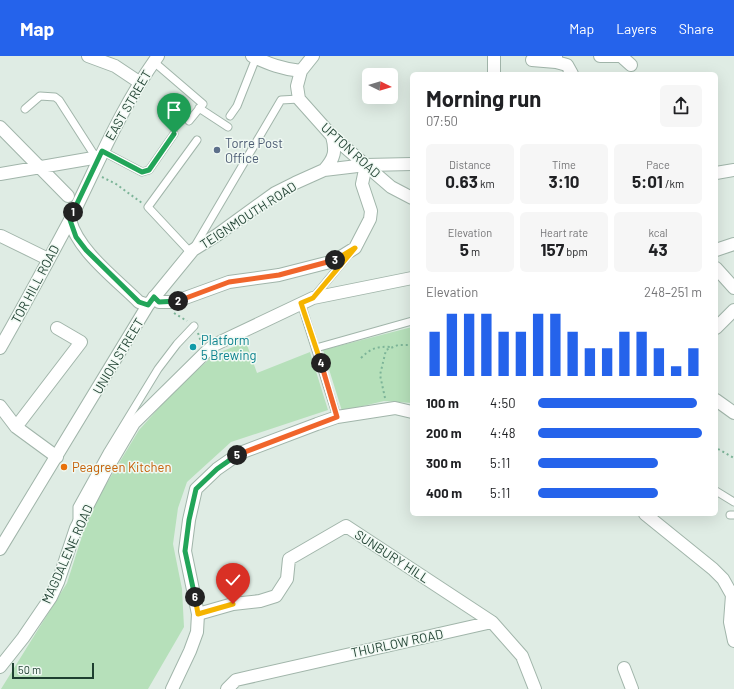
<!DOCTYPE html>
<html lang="en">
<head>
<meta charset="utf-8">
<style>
  :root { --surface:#fff; --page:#f6f6f6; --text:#202124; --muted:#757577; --accent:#2563eb }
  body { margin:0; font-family:Barlow,sans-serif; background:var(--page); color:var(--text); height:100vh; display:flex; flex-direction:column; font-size:15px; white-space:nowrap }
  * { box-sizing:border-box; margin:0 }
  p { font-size:13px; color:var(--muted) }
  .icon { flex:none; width:22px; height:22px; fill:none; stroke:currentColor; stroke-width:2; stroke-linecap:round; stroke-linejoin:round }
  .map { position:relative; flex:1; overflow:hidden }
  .sheet { position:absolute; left:410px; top:16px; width:308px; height:444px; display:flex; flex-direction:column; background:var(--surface); border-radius:6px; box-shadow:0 4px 16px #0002 }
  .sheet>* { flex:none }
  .needle { width:26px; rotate:95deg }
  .tools { position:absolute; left:362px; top:12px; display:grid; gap:8px }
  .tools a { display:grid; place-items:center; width:36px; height:36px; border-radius:6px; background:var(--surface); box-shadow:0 4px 16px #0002; font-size:20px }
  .scale { position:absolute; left:12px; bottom:10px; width:82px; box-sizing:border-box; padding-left:4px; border:2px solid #1e3f30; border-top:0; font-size:11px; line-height:14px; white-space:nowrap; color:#1e3f30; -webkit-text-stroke:3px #f0f9f3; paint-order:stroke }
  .pin { position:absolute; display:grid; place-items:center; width:34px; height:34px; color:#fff; margin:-41px -17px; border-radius:50% 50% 50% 0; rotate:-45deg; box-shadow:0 0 4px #0007 }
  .pin .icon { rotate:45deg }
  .km { position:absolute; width:20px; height:20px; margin:-10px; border-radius:50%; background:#222; color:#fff; font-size:11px; line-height:20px; text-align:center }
  .round { display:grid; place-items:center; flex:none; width:42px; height:42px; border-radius:6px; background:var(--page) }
  .overview { display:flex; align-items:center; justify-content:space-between; height:68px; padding:0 16px }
  h1 { font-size:22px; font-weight:700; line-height:30px }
  .stats { display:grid; grid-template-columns:repeat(3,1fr); gap:6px; height:68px; padding:4px 16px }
  .stats div { display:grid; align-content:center; border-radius:6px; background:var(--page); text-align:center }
  .stats b { font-size:17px; font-weight:700 }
  .stats small { font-size:11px; font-weight:400 }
  .stats p { font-size:11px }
  .chart { height:112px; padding:8px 16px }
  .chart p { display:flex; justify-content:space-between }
  .chart svg { width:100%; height:72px; margin-top:4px; stroke:var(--accent); stroke-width:6 }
  ul { padding:0 16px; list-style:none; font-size:13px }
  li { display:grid; grid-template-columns:64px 48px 1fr; align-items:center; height:30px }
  li i { height:10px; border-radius:5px; background:var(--accent) }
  header { display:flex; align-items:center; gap:24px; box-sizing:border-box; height:56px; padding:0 20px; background:var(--accent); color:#fff }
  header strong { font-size:19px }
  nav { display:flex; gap:22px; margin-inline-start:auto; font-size:14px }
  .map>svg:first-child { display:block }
  .green { fill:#b6e0ba }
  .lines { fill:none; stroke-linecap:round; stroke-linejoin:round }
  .service-casing { stroke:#a1b5aa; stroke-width:9 }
  .minor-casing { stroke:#a1b5aa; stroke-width:14 }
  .tertiary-casing { stroke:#a1b5aa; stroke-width:14 }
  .path { stroke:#7cb498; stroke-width:2; stroke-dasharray:2 3; stroke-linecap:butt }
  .service { stroke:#fff; stroke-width:7 }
  .minor { stroke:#fff; stroke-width:12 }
  .tertiary { stroke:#fff; stroke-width:12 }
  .split-1-casing { stroke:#fff; stroke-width:8 }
  .split-2-casing { stroke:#fff; stroke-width:8 }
  .split-3-casing { stroke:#fff; stroke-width:8 }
  .split-4-casing { stroke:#fff; stroke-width:8 }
  .split-5-casing { stroke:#fff; stroke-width:8 }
  .split-6-casing { stroke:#fff; stroke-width:8 }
  .split-7-casing { stroke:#fff; stroke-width:8 }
  .split-1 { stroke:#22a559; stroke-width:5 }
  .split-2 { stroke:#22a559; stroke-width:5 }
  .split-3 { stroke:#f0652b; stroke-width:5 }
  .split-4 { stroke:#f5b400; stroke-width:5 }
  .split-5 { stroke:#f0652b; stroke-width:5 }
  .split-6 { stroke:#22a559; stroke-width:5 }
  .split-7 { stroke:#f5b400; stroke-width:5 }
  .service-dot { fill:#5c6f8a; stroke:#f0f9f3; stroke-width:1.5 }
  .culture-dot { fill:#0f9aa8; stroke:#f0f9f3; stroke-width:1.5 }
  .food-dot { fill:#e8710a; stroke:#f0f9f3; stroke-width:1.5 }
  .labels { text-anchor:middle; stroke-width:3; stroke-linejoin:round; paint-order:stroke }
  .street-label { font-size:13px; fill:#1e3f30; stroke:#f0f9f3 }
  .service-label { font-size:13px; fill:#4e5e75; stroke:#f0f9f3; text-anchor:start }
  .culture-label { font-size:13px; fill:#0d838f; stroke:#f0f9f3; text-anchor:start }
  .food-label { font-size:13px; fill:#c56008; stroke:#f0f9f3; text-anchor:start }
</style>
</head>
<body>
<header>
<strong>Map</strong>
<nav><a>Map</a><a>Layers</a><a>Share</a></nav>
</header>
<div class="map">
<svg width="734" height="633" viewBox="0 0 734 633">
  <rect width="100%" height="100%" fill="#dfece4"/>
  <path class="green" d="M412,271v76l-28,-2 -42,10 -19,-61z
    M246,286l11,31 53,-21 18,58 -97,32 -44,40 -9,26 -5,36 9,45 2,38 -36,62h-147l66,-106 23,-72 49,-81 36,-40 40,-36z"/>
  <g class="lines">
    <g class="service-casing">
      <path id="service" d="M154,6l49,42 -14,17
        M199,52l29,19
        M25,53l15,-13 15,1 4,3 34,53 6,4
        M230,60l7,-10 19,-48
        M102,95l40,21 7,-2 25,-36
        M195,190l86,-146 18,-1
        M191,197l-43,-46 49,-67
        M313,242l34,-41
        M301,247l36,114
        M316,292l96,-27
        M716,435l18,11
        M730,459h4
        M77,465v-14l31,-56 50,-82 19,-25 17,-18"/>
    </g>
    <g class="minor-casing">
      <path id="minor" d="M88,0l27,10 24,16
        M556,0v6l11,3 5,9
        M600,0h21l10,9
        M532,4l24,2
        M494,18v-18
        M0,71l68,69
        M716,117l18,-3
        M0,118l99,-17
        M1,180l47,23
        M716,194l18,-6
        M716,212l18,20
        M154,241l5,5h15l55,-20 50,-7 55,-14 21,-13 15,-29 1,-8 -9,-27 4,-19 46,-1
        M716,272l18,-18
        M716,344l18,13
        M0,350l16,21 41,30
        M16,371l65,-85 -24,-14
        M198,558l35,-10 27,-3 16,-5 11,-17 2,-20 57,-33 146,96 30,34 13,33
        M0,611l23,-29 28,-41 7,-15 18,-54 29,-56 29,-49 71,-70 9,-8 99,-47 99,-20
        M624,612l8,21
        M227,633l9,-9 256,-58"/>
    </g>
    <g class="tertiary-casing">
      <path id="tertiary" d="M252,0c17,8 30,13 49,15
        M313,0l-12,15 -4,15 2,13 33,37 59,51 21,11
        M324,114c11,-12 12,-19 8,-34
        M70,164c8,31 46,59 69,82l9,3
        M0,292c24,-42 47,-85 70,-128 28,-56 51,-113 88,-164
        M645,458l68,55 10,10 9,16
        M0,493l148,-244 45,-55 24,-15 58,-42 20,-10 29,-13 42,-5
        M732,539l-2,27 4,19
        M172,633l18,-38 7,-19 1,-18 -13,-63 4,-31 7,-31 21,-20 23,-16 77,-29 20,-7 58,-9 17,4"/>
    </g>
    <path class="path" d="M102,121l14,7 26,19
      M174,257l13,8
      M198,277l3,9
      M361,302c9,-9 16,-12 29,-11
      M385,342l-5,-23 6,-25 12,-5h14
      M718,393l16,9"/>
    <use href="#service" class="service"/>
    <use href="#minor" class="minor"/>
    <use href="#tertiary" class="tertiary"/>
  </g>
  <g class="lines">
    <g class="split-1-casing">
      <path id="split-1" d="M73,156l29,-61 40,21 7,-2 25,-36"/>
    </g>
    <g class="split-2-casing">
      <path id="split-2" d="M73,156l-3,8 6,17 10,13 53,52 9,3 6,-8 5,5 19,-1"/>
    </g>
    <g class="split-3-casing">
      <path id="split-3" d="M178,245l51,-19 50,-7 56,-15"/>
    </g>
    <g class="split-4-casing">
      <path id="split-4" d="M321,307l-20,-60 12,-5 42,-50 -20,12"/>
    </g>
    <g class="split-5-casing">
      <path id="split-5" d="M237,399l100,-38 -16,-54"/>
    </g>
    <g class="split-6-casing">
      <path id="split-6" d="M195,541l-10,-46 4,-31 7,-31 21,-20 20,-14"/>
    </g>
    <g class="split-7-casing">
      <path id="split-7" d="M195,541l3,17 35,-10"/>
    </g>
    <use href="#split-1" class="split-1"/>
    <use href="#split-2" class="split-2"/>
    <use href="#split-3" class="split-3"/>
    <use href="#split-4" class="split-4"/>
    <use href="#split-5" class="split-5"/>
    <use href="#split-6" class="split-6"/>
    <use href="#split-7" class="split-7"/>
  </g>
  <circle class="service-dot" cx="217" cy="94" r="4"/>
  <circle class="culture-dot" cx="193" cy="291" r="4"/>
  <circle class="food-dot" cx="64" cy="411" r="4"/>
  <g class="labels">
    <g class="street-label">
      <text transform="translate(128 49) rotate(-60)" y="5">EAST STREET</text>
      <text transform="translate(351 94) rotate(42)" y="5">UPTON ROAD</text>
      <text transform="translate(248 159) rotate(-33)" y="5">TEIGNMOUTH ROAD</text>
      <text transform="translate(35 228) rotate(-62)" y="5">TOR HILL ROAD</text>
      <text transform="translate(118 300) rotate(-59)" y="5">UNION STREET</text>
      <text transform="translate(67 498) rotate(-66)" y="5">MAGDALENE ROAD</text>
      <text transform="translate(392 500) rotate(33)" y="5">SUNBURY HILL</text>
      <text transform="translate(397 587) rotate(-12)" y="5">THURLOW ROAD</text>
    </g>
    <g class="service-label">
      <text x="225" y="92">Torre Post<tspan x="225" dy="15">Office</tspan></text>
    </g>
    <g class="culture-label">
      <text x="201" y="289">Platform<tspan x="201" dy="15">5 Brewing</tspan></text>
    </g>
    <g class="food-label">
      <text x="72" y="416">Peagreen Kitchen</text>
    </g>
  </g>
</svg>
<div class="tools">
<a><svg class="needle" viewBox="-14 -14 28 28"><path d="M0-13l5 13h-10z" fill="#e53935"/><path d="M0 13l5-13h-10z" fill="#757577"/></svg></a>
</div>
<div class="scale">50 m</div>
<div class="pin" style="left:174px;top:78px;background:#1e9e55"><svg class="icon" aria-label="arrive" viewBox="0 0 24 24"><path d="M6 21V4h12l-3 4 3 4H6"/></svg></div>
<div class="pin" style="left:233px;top:548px;background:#d93025"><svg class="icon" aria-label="check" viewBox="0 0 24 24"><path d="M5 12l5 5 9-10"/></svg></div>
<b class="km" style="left:73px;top:156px">1</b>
<b class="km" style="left:178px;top:245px">2</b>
<b class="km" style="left:335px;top:204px">3</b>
<b class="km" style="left:321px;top:307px">4</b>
<b class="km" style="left:237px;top:399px">5</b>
<b class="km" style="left:195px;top:541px">6</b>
<section class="sheet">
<div class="overview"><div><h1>Morning run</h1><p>07:50</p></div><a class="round"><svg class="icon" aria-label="share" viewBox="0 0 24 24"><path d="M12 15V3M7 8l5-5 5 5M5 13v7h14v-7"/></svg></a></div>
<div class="stats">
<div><p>Distance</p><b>0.63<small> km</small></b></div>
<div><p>Time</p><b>3:10</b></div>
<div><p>Pace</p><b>5:01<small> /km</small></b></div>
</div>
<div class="stats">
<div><p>Elevation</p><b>5<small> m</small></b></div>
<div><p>Heart rate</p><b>157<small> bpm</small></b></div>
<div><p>kcal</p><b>43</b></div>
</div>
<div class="chart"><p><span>Elevation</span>248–251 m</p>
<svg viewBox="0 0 160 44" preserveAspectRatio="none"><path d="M5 44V17M15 44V6M25 44V6M35 44V6M45 44V17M55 44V17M65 44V6M75 44V6M85 44V17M95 44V27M105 44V27M115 44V17M125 44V17M135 44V27M145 44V38M155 44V27"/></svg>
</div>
<ul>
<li><b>100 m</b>4:50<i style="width:97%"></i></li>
<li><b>200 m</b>4:48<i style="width:100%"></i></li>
<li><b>300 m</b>5:11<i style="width:73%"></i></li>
<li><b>400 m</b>5:11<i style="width:73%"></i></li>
</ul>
</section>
</div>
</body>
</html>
